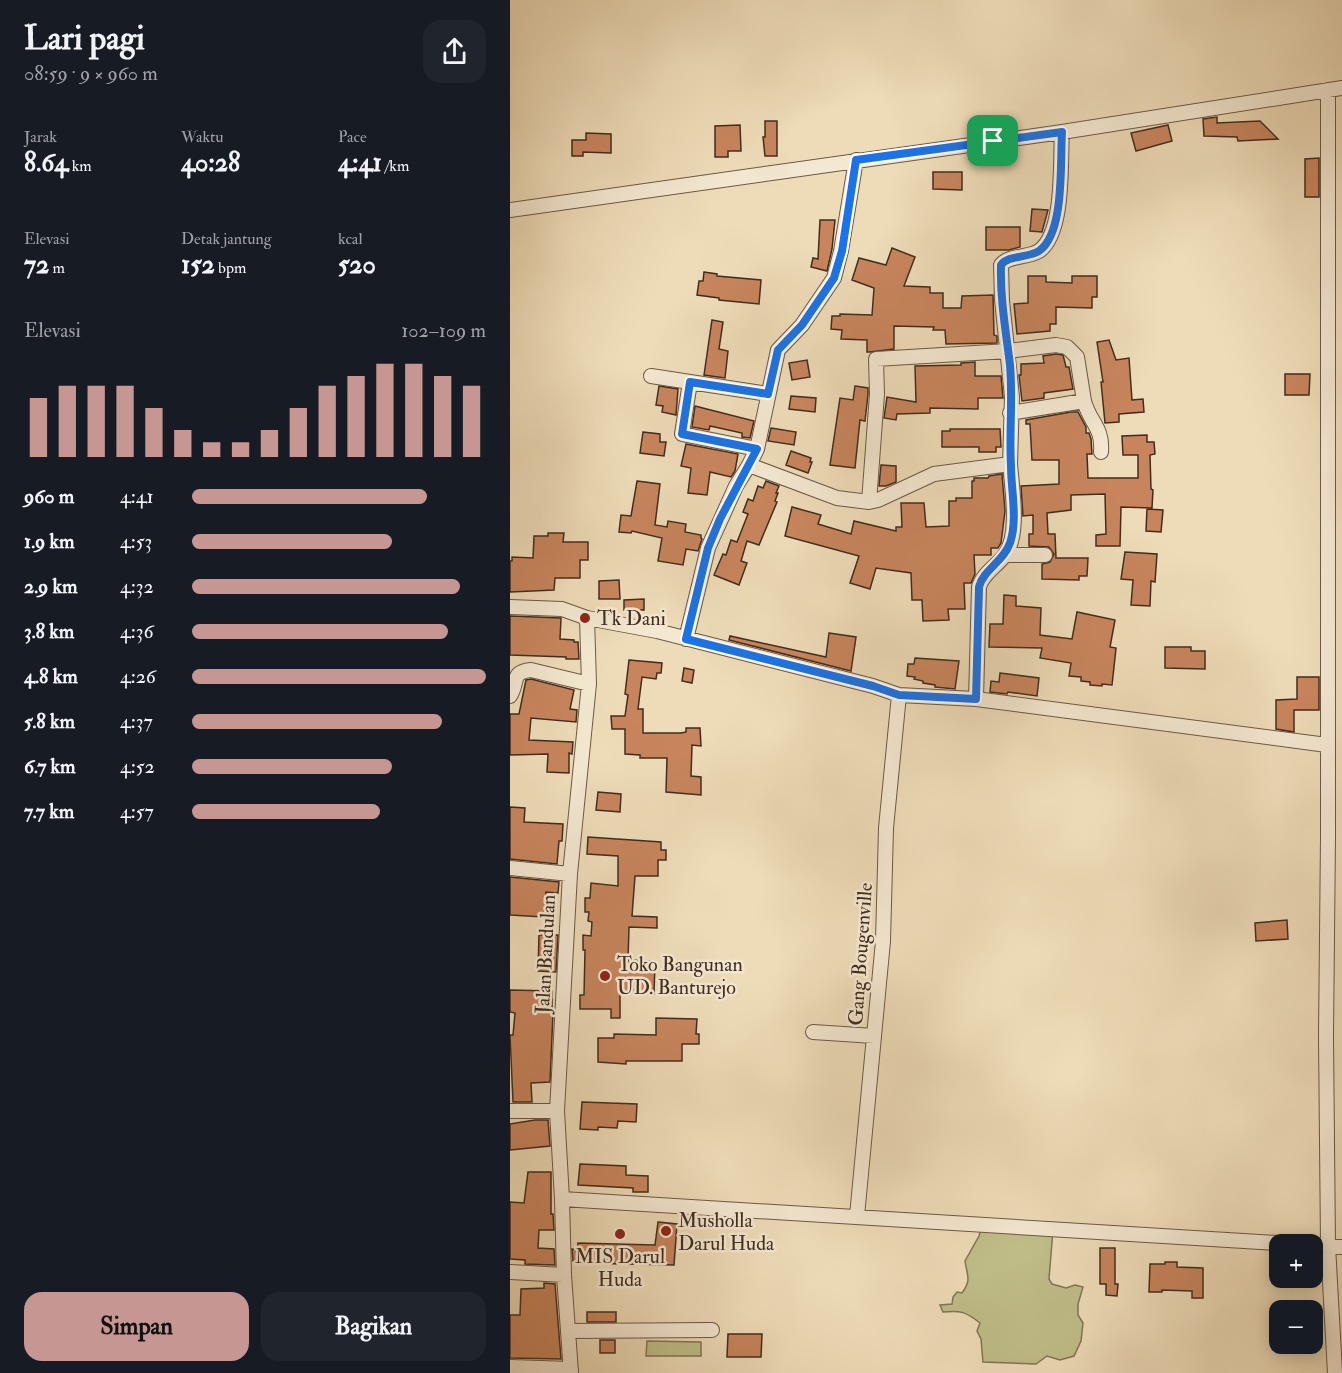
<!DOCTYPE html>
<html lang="id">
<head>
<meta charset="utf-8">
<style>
  :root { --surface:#171b24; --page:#20242c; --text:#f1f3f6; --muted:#9ea1a6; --accent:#c59692 }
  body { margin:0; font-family:"IM FELL Double Pica",serif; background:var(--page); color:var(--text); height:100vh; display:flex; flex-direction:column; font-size:22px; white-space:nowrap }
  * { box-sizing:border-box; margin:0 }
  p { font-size:20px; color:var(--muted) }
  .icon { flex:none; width:33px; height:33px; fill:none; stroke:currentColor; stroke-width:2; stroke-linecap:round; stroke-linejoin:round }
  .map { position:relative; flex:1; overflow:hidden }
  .side { display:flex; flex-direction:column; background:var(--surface); width:510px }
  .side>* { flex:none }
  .fabs { position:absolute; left:759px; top:1234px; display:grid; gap:12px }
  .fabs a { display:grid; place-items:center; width:54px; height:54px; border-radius:12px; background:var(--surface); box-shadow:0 3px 15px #0003; font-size:30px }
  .pin { position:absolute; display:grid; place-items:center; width:51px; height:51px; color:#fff; margin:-26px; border-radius:12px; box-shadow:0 3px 9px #0006 }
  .round { display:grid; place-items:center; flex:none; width:63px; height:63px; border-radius:18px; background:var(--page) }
  .head { display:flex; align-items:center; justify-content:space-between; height:102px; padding:0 24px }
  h1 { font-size:33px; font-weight:700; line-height:45px }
  .stats { display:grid; grid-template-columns:repeat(3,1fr); gap:9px; height:102px; padding:6px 24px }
  .stats div { display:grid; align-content:center }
  .stats b { font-size:26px; font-weight:700 }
  .stats small { font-size:16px; font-weight:400 }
  .stats p { font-size:16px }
  .chart { height:168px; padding:12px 24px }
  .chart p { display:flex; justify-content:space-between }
  .chart svg { width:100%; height:108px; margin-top:6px; stroke:var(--accent); stroke-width:6 }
  .cta { display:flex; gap:12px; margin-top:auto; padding:12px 24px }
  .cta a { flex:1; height:69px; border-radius:18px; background:var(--accent); color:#111; font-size:24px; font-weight:700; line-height:69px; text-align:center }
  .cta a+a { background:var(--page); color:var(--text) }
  ul { padding:0 24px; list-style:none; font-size:20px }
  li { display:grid; grid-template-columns:96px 72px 1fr; align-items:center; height:45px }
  li i { height:15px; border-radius:8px; background:var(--accent) }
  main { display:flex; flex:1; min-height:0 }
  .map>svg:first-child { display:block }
  .green { fill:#c0be89; stroke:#807654; stroke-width:1.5 }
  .building { fill:#c8855d; stroke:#402d1f; stroke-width:1.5 }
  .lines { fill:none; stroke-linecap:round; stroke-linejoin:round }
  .minor-casing { stroke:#6c5945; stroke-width:16 }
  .minor { stroke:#f4e8d1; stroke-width:14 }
  .route-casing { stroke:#fff; stroke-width:12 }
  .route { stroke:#1a73e8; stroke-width:8 }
  .poi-dot { fill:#8f2418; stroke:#f4e8d1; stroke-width:2 }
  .labels { text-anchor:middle; stroke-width:5; stroke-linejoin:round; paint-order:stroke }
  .poi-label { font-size:20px; fill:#402d1f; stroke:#f4e8d1; text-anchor:start }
  .street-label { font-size:20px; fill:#402d1f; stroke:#f4e8d1 }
</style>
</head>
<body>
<main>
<section class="side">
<div class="head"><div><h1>Lari pagi</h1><p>08:59 · 9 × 960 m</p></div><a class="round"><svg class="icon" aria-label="share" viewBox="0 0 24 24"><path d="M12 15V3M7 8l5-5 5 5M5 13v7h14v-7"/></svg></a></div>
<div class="stats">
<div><p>Jarak</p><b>8.64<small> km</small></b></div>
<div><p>Waktu</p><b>40:28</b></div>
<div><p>Pace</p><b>4:41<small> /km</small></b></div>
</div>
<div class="stats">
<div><p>Elevasi</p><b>72<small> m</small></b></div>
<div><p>Detak jantung</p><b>152<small> bpm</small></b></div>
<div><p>kcal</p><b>520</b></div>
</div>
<div class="chart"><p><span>Elevasi</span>102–109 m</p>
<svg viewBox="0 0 160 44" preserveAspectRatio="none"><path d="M5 44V20M15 44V15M25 44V15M35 44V15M45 44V24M55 44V33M65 44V38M75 44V38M85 44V33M95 44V24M105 44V15M115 44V11M125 44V6M135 44V6M145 44V11M155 44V15"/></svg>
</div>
<ul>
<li><b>960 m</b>4:41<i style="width:80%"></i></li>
<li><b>1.9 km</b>4:53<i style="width:68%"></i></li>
<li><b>2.9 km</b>4:32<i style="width:91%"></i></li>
<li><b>3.8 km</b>4:36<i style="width:87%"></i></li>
<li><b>4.8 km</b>4:26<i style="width:100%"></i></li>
<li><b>5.8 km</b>4:37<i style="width:85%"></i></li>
<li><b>6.7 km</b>4:52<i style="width:68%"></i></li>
<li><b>7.7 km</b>4:57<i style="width:64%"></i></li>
</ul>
<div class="cta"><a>Simpan</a><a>Bagikan</a></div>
</section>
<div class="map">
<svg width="832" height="1373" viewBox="0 0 832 1373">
  <rect width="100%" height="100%" fill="#eedcb8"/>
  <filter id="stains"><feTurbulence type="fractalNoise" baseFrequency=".00333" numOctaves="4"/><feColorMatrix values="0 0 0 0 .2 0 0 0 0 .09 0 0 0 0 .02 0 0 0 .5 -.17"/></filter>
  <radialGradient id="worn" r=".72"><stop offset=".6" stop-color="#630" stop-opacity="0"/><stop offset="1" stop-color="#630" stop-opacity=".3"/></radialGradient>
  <path class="green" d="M472,1225l71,5 -4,49 3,5 14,4 9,-3 8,2 -5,17v11l5,8 -2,18 -7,15 -14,4 -13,-4 -11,8 -53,-2 -2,-23 -4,-8 3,-8c-14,-11 -19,-13 -37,-11l-3,-7 12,-1 1,-7 4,-5 5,1c10,-14 5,-17 3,-32l14,-25z
    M137,1341l54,1v14h-55z"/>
  <path class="building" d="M707,117v6l43,-2 18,18 -40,2 -1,-4 -33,-1 -1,-17z
    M255,121h12v35h-12l-2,-19h2z
    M230,125l1,26h-13v6h-13v-31z
    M658,125l4,16 -36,10 -5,-18z
    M76,133l25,1v19l-28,-1v4h-11v-16h14z
    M809,158v39h-14v-38z
    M423,172h29v18l-29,-1z
    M522,209l16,1 -6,22 -12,-1z
    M310,220h15l-3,29 -5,22 -16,-4 2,-9 5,1z
    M476,227h34v20l-11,3h-23z
    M382,248l23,9 -11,29 26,1v6h13v15h18l1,-12 31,-1 1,40 3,1v7l-51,1 -1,-14h-12l1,-3 -40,-1v23l-24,3h-3v-12l-26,-1 1,-9 -11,-1 1,-13h8v-2l32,1 2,-27 -22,-8 7,-22 27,7z
    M194,272l13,2v2l44,4 -2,24 -40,-4v-2l-22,-3 2,-14h4z
    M518,276h18v6l26,1v-7h25v21h-5v11l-36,-1v17h-6v7l-33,3 -3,-30 14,-1z
    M202,320l11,2 -4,27 9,2 -3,27 -21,-3z
    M599,340l7,20 13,-2 3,42 11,-1 1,13 -25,2v8l-14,1 -4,-41h2l-6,-40z
    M546,354l7,1 3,12h3l4,22 -29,4v5l-22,3 -3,-26h2v-11l23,-1 -1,-7z
    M297,360l3,17 -18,3 -3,-17z
    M465,362v14h26l2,22h-25v11l-48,-1v5l-33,1 -1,6 -12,-2 3,-21 29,5 -1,-36 46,-1v-2z
    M775,374h25l-1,21h-24z
    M149,386l19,3 -2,26 -14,-3 1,-6 -7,-1z
    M345,386l13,2v6l-3,27 -5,-1 -5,48 -25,-3 10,-67 13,2z
    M281,396l25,2 -1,14 -26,-3z
    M185,406l59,15 -4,17 -8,-1v-4l-32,-7 -1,4 -17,-3z
    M561,412h7l8,15v6h3l2,6 1,15h-5l1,24h50v-23h-15l-1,-19 25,-1v7h7l1,12 -5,1 1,34 2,1 -1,18 -31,-1 -1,39h-24v-11l10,-1 -1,-40 -34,1v15l-24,3 1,21h7l1,24h32l-1,18h-8v4l-37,-1v-15l8,-2 4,-8 -5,-7 -20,-1v-12h4v-19l-10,1 -2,-30 38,-2v-24h-27l-2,-36h-4v-4z
    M261,428l25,4 -2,13 -26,-4z
    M440,429h50l1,18h-5v5h-17v-5h-37v-16h8z
    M133,432l17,2v8h6l-2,14 -24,-3z
    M176,444l52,10 -3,17 -4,6 -21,-5 -3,23 -19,-2 3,-25 -10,-2z
    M281,451l20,7 -1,4h2l-4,11 -22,-8z
    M371,465l15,1v16l-10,4h-7z
    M492,474l3,37 -4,32 -3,5h-7v7h-17l1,19 -4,9h-7l1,26h-17l1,11 -26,1 -1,-21h-10l-1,-27 -35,-5 -6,21 -20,-6 9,-27 -74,-20 7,-29 29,8 -3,9 33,10 3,-13 42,10v-4h6l-1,-24h23l2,24 23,-1v-25h7v-3h16v-17h2v-3h14l1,-2z
    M127,481l23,3 -5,41 12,2 1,-6 18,3 -1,8 16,3v3l1,1 -4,12 -12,-2 -3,16 -25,-4 4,-23 -30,-7 -1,2 -12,-1 2,-17 10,1z
    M256,481l13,5 -3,7h2l-3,8 2,1 -18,43 -12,-4 -6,20 6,2 -8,22 -25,-10 9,-21 3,1 5,-15 6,2 11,-28 -5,-2 5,-13 5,2 5,-15 5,2z
    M637,509l16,1 -2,22 -15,-1z
    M38,533h16l-1,9h25v18h-8v18h-25l-1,12 -44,2v-31h2v-4l21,1 1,-22h14z
    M615,552l32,2 -2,28 -4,-1 -1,25 -19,-1 2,-25 -12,-1z
    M109,580l1,19h-21v-18z
    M494,595l12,1v10l25,2 -1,27 32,4 5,-27 38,8 -5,27 6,1 -4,37 -10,-1v2l-12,-1v-3l-9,-1v-4l-12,-1 2,-13 -31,-5 2,-10 -53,-1 1,-23h13z
    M134,599v11h-20v-10z
    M0,616l51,2 -1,21 14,1v2h4l1,17h-13v-2l-56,-2z
    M319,633l27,4 -5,34 -122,-31 1,-4 96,21z
    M655,647h26v4h14v18l-40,-1z
    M405,658l44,3 -4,28 -20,-2v-2l-12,-2v-2l-9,-2 1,-2 -8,-1 1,-12h6z
    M119,660l33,3 -1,10h-4l-1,6 -14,-2 -4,32h5v24h38l5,-1v-4h14l1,18 -9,-1 -1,31 10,1v18l-35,-3 1,-34h-27v-3l-15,-1v-25h-13l-1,-13h14l3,-21 -3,-1z
    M174,668l10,2 -2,13 -10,-2z
    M490,673l39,5 -2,18 -29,-4 -1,2 -17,-2 1,-11 8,1z
    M787,677h22v33h-25v22l-18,-3v-29l21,-1z
    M21,679l43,11 -4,19 7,1 -1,12 -45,-4 -2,22 44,2 -1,12 -3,-1v20l-22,-1 1,-18 -38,1v-41h9l7,-34z
    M88,792l23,2 -1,18 -24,-2z
    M0,807l15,1 -1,14 39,2 -1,17h-3l-2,23 -47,-5z
    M78,837l73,5v8h5v10h-8v16h-23l-3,40 25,1v11l-28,-1 -1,33 27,1 -1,33 -34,-2v26h-9v-9h-31v-14h4l1,-45h-2v-15l8,1 1,-14 -4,-1 1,-9h-4v-14h5l1,-15 27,3v-30l-31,-2z
    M0,877l49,5 -1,11 -12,-1 -2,25 -34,-2z
    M777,920l1,19 -32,2 -1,-18z
    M29,935h19l-2,37 -18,-1z
    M0,990l42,1v22h1l-3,69 -19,1 1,19h-19l-3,-67h3l2,-22 -5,-1z
    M146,1018l41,1 -1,15h3v10h-17v17h-56v3l-28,-2v-24h16v-4l42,1z
    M72,1102l55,2 -1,18 -18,-1 -1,7 -19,-1v3l-18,-1z
    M25,1120h13l2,26 -40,4v-26z
    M70,1164l46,2v9l22,1v16h-15v-4l-55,-3z
    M18,1172h23v42h2l1,16h-15l-1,18 16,1 1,16 -30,-1v-4l-15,-1v-57l14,1z
    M148,1222l19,2 -3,41 -97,-2v-2h-4l-1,-12 5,1 1,-7 77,2z
    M590,1248h15v36h3l-1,12 -11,-1v-11h-6z
    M655,1262h12v5l26,1v30h-11v-7l-30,-1v2h-13l1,-28h15z
    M34,1283l11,1 6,75 -51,-1v-43h10l1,-26 23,-1z
    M77,1312h29v10h-29z
    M218,1334h34l-1,23h-34z
    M90,1340h15v13h-15z"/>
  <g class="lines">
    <g class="minor-casing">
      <path id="minor" d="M818,90v746l-2,200 2,210 7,127
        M0,210l552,-78 280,-44
        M141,376l117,18
        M180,382l-8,52 75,15
        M500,413l74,-12c6,22 19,26 17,51
        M239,465l8,-16 21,-99 24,-25 32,-47 7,-27 15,-91
        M359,502l9,-2 56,-26 76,-10 2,-67 -10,-97 -1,-35c7,-10 27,-7 38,-14 26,-18 21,-90 23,-119
        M495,555h40
        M0,607l52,2 25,9 2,66 -19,190 -13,237 5,88 2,76 7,98
        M77,618l70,13 216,55 26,9 77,4 351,46
        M176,639l22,-91 28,-62 13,-21 88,33 32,4 8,-108 -1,-35 132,-8 48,-6 11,2 10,10 7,44
        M0,696c9,-14 0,-24 21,-26l58,14
        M466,699l3,-112c3,-13 18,-21 26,-32 15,-21 7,-66 5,-91
        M0,868l60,6
        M303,1032l61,4
        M0,1111h47
        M52,1199l780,48
        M347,1216l26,-275 3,-113 13,-133
        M0,1272l54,3
        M58,1331l144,-1
        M0,1367l61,2"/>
    </g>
    <use href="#minor" class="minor"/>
  </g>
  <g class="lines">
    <g class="route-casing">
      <path id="route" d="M552,132c-2,30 3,101 -23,119 -11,7 -31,4 -38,14 -1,34 5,67 9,100 3,34 -1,67 1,101 0,24 7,54 -1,77 -6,18 -27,27 -31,44l-3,112 -77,-4 -26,-9 -187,-47 22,-91 12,-29 37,-70 -75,-15 8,-52 78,12 10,-44 24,-25 32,-47 8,-27 14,-91z"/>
    </g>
    <use href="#route" class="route"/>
  </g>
  <g class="poi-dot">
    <circle cx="75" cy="618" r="6"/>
    <circle cx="95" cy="976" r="6"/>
    <circle cx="156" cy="1231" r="6"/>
    <circle cx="110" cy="1234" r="6"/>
  </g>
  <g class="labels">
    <g class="poi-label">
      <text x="87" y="625">Tk Dani</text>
      <text x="107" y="971">Toko Bangunan<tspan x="107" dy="23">UD. Banturejo</tspan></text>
      <text x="168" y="1227">Musholla<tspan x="168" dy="23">Darul Huda</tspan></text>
      <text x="110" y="1263" text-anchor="middle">MIS Darul<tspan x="110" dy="23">Huda</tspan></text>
    </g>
    <g class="street-label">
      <text transform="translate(35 954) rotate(-87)" y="7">Jalan Bandulan</text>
      <text transform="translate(350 954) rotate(-86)" y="7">Gang Bougenville</text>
    </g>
  </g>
  <rect width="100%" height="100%" filter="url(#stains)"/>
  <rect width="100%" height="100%" fill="url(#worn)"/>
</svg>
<div class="fabs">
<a>+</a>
<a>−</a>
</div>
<div class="pin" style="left:483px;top:141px;background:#1e9e55"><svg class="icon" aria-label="arrive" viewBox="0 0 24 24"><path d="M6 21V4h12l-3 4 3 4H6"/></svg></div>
</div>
</main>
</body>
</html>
